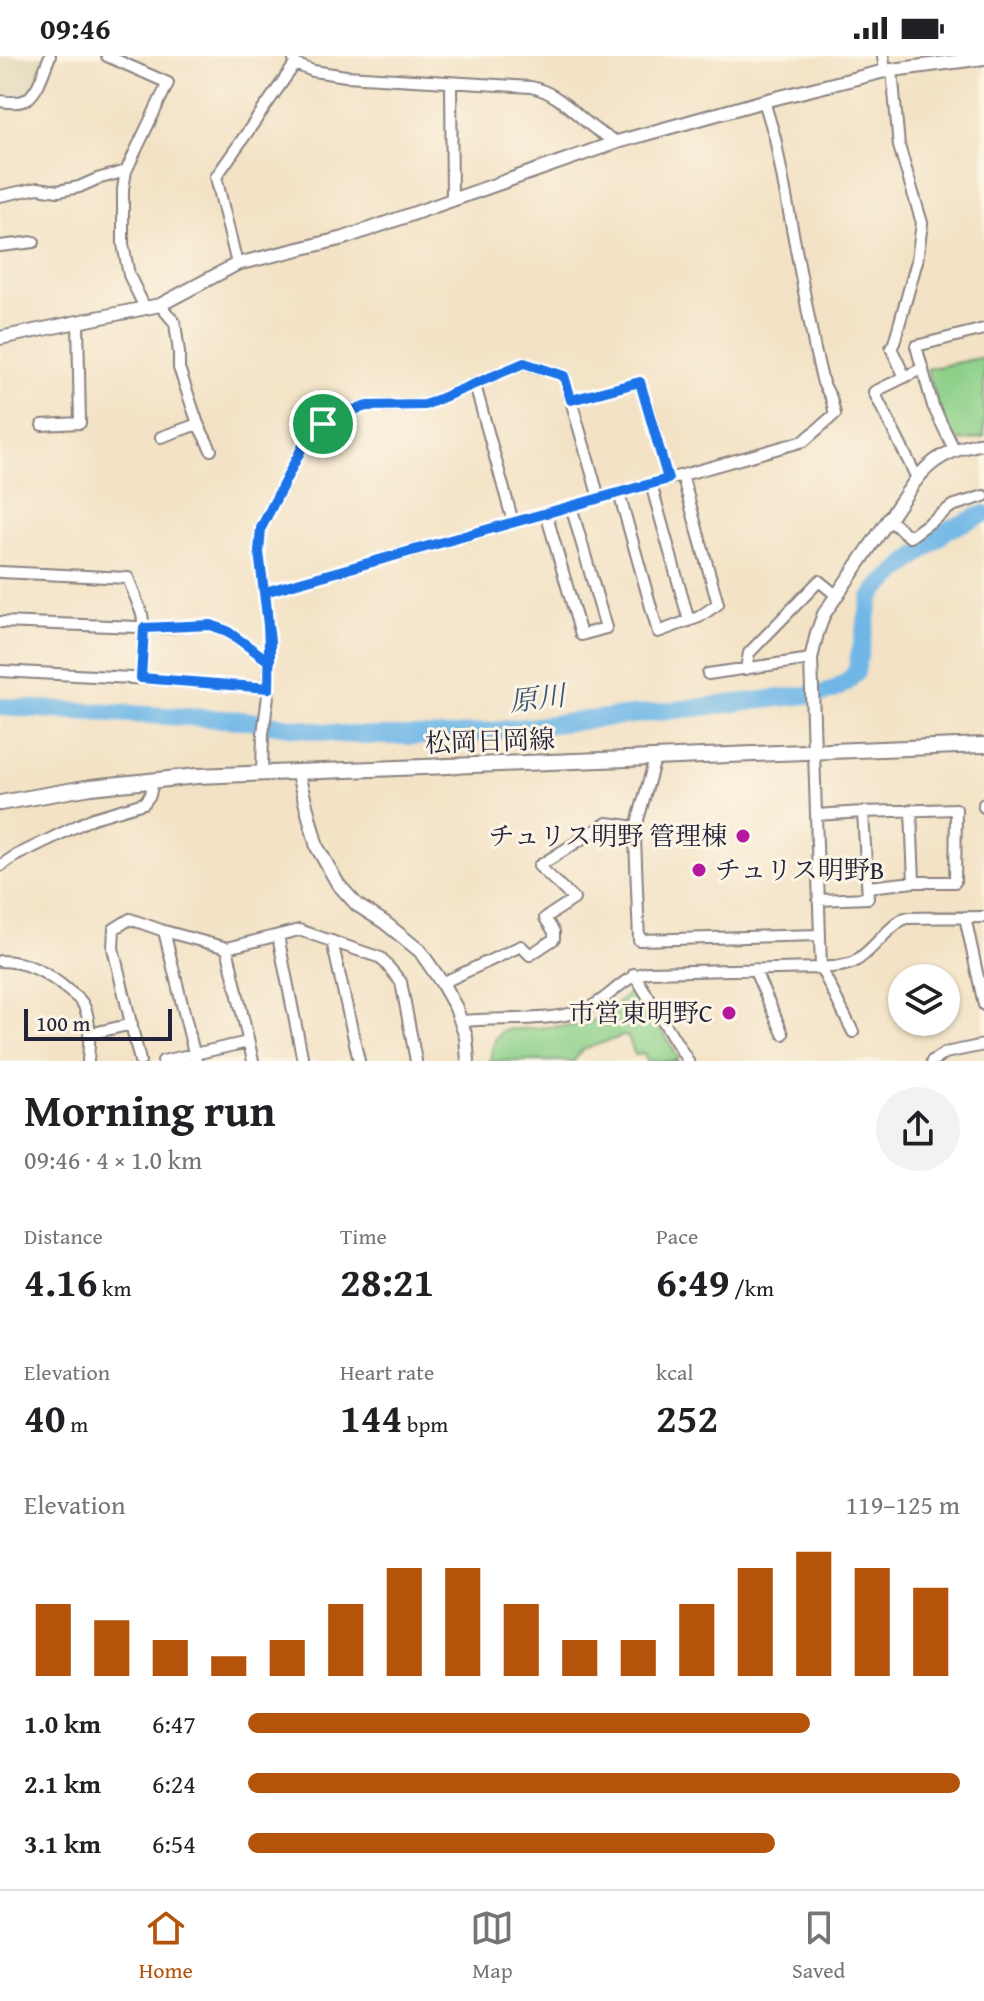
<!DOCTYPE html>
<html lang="en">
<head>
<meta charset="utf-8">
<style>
  :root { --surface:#fff; --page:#f2f2f2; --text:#202124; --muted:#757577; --line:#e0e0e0; --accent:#b45309 }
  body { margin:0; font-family:"Gentium Book Plus","Noto Serif JP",serif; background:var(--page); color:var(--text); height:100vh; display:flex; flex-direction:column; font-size:30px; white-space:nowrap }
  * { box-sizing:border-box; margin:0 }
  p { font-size:26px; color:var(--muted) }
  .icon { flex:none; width:44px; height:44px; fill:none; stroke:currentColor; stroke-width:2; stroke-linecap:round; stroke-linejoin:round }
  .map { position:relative; height:1005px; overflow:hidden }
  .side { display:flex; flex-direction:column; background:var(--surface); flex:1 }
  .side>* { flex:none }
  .controls { position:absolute; left:888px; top:908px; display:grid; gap:16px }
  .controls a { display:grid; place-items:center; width:72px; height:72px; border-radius:50%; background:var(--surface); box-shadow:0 2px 6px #0004; font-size:40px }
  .scale { position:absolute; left:24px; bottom:20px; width:148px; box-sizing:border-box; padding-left:8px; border:4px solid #22223b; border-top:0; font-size:22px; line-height:28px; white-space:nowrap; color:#22223b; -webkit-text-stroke:6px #fcf5e5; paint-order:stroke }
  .pin { position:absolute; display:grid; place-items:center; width:68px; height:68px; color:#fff; margin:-34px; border:4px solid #fff; border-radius:50%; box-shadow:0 2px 8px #0007 }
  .round { display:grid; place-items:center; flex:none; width:84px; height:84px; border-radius:42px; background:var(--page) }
  .head { display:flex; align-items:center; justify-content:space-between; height:136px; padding:0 24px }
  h1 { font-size:44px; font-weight:700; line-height:60px }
  .figures { display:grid; grid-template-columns:repeat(3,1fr); gap:12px; height:136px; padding:8px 24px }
  .figures div { display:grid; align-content:center }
  .figures b { font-size:40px; font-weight:700 }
  .figures small { font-size:22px; font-weight:400 }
  .figures p { font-size:22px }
  .chart { height:224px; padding:16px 24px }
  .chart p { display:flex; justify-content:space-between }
  .chart svg { width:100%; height:144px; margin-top:8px; stroke:var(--accent); stroke-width:6 }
  ul { padding:0 24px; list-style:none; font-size:26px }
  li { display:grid; grid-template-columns:128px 96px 1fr; align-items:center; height:60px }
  li i { height:20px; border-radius:10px; background:var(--accent) }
  .status { display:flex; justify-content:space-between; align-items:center; height:56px; padding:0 40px; background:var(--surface); direction:ltr }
  .status svg { height:22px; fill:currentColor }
  .tab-bar { display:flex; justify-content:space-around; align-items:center; height:112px; border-top:2px solid var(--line); background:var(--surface); font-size:22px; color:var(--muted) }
  .tab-bar a { display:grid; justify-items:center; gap:4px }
  .tab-bar .current { color:var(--accent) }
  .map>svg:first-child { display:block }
  .built { fill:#e1d7b7 }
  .green { fill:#8dd089; stroke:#587962; stroke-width:2 }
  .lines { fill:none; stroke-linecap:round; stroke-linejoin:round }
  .river { stroke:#70b7e7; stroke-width:18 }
  .minor-casing { stroke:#8a8280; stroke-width:14 }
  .tertiary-casing { stroke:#8a8280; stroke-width:16 }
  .secondary-casing { stroke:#8a8280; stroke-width:18 }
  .minor { stroke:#fff; stroke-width:10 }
  .tertiary { stroke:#fff; stroke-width:12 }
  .secondary { stroke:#fff; stroke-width:14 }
  .route-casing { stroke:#fff; stroke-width:16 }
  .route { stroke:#1a73e8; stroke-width:10 }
  .poi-dot { fill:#b5179e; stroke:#fcf5e5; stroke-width:3 }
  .labels { text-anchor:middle; stroke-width:6; stroke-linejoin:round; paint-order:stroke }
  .street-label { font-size:26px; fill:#22223b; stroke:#fcf5e5 }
  .poi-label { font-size:26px; fill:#22223b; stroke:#fcf5e5; text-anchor:end }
  .water-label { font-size:28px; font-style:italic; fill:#3d5677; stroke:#fcf5e5 }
</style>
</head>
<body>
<div class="status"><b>09:46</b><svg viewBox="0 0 49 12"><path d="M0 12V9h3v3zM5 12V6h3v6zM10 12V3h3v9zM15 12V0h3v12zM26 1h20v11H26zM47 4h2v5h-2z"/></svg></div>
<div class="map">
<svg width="984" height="1005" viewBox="0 0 984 1005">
  <rect width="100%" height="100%" fill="#fcf5e5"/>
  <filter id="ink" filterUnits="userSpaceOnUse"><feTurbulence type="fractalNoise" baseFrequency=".0125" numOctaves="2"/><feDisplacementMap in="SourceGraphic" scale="16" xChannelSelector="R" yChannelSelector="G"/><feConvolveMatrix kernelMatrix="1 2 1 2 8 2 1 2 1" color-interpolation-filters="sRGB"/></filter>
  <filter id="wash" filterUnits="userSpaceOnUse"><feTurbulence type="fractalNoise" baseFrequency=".006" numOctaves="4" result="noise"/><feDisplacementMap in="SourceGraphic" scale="32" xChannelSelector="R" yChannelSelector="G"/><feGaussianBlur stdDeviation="1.8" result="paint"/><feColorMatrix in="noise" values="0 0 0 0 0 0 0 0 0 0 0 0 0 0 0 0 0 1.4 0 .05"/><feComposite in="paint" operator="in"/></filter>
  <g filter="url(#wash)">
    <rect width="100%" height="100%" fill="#f3e2c5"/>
    <path class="built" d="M0,0h46l-14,33 -7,4 -25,1z"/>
    <path class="green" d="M984,301v80c-7,1 -19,5 -26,3 -13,-4 -27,-58 -31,-71z
      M630,936l10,2 38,63 -1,4h-30l-3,-7 -9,1 -7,-18 -4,-1 -41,13 -9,12h-84c2,-13 3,-23 14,-31l75,-5c22,-5 35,-18 51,-33z"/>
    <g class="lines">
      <path class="river" d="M0,651l242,13 96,14 37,2h73l376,-43 10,-3 13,-8 9,-10 15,-74 8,-11 68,-57 37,-16"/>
    </g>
  </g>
  <g filter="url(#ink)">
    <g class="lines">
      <g class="minor-casing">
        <path id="minor" d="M107,0l61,27 -42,88 -3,18v55l6,31 16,33
          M883,0l2,15
          M295,8l18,7 33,5 185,11c26,5 44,27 64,42 6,5 15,9 22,13
          M892,14l7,76 23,77 -5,38 -23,82 -3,5 14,29
          M451,27l1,116
          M0,45c8,1 20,3 27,-2 12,-8 17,-30 23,-43
          M0,140l38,-8 20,3 21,-4 18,-8 29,-8
          M0,190l34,-4
          M237,208l-21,-87 79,-113 -2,-8
          M160,249l15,18 4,30v15l19,56 13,26
          M475,329l38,137
          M571,344l69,-18 28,97
          M42,369l38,-2 -2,-101
          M161,381l37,-13
          M954,393l-21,-43 -17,-60 68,-17
          M917,422l-43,-86 49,-24
          M651,428l38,137
          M619,437l39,139 41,-15 19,-13 -36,-129
          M546,457l35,122 25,-7 -35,-122
          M889,464l21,17 42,-31 32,-10
          M0,516l128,6 14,36 2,14 -3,50
          M265,536l539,-151 31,-27 -4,-16 -8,-15 -8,-33 -40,-212 -11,-37
          M0,566l166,6 45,-3 16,6 43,31
          M746,613l3,-16 70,-72 17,14
          M0,615l150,8 119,9
          M708,618l103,-15
          M814,696l7,216 32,64
          M262,716l1,-38 6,-46 1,-47 -11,-89 2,-24 45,-88 17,-16 30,-14 14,-4 58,-1 99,-42 40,13 35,122
          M984,748v3
          M863,756l93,-3 -1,73h-41l-3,-72
          M816,759l47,-3 5,86 -50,2
          M636,771l-1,11 4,102 181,-5
          M0,810l15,-10 78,-38 51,-15 6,-8 3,-16
          M868,831l46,-5
          M965,861l19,88
          M164,875l32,130
          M278,880l25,125
          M332,885l27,120
          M227,892l26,113
          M0,905c27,0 48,12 69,30 4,3 11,8 14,13 9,16 6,40 5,57
          M754,913l29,65
          M634,918l54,87
          M442,927l79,-37 9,9 24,-16v-7l-9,-14 29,-19 -35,-33 68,-43 29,4 19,-68
          M462,965c38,-4 89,2 124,-12 25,-10 35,-33 63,-37l172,-4c11,-1 23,-1 33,-6 19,-11 31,-33 51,-44l79,-1
          M89,978l43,-10
          M140,1005l-27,-113 1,-19 16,-10 34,12 63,17 72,-18 82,28 20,24 15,79
          M163,1005l85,-19
          M932,1005l13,-8 39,-8"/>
      </g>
      <g class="tertiary-casing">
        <path id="tertiary" d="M0,282l160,-33 77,-41 107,-26 273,-96 147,-41 121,-30 99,-13
          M814,696l-3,-93 6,-26 7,-19 89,-130c18,-26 40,-36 71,-41
          M297,715l20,76 21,37 19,21 27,17 36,29 22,32 14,25 10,29 2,24"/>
      </g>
      <g class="secondary-casing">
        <path id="secondary" d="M0,747l91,-16 106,-11 787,-31"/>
      </g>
      <use href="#minor" class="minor"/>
      <use href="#tertiary" class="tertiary"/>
      <use href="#secondary" class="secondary"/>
    </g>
  </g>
  <g class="lines" filter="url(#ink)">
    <g class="route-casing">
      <path id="route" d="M323,368l-17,16 -45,88 -2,24 11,89v21l-43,-31 -16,-6 -67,3 -3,50 128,10c1,-34 0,-62 -4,-96l403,-113 -28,-97 -69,18 -7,-24 -40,-13 -99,42 -58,1 -14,4 -30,14"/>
    </g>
    <use href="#route" class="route"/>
  </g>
  <g class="poi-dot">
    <circle cx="743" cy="780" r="8"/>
    <circle cx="699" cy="814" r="8"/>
    <circle cx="729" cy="957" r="8"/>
  </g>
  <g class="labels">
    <g class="street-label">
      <text transform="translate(490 685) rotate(-2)" y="9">松岡日岡線</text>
    </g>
    <g class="poi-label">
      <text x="727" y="789">チュリス明野 管理棟</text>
      <text x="715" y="823" text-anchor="start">チュリス明野B</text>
      <text x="713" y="966">市営東明野C</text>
    </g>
    <g class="water-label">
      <text transform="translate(537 642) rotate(-7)" y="10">原川</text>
    </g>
  </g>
</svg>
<div class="controls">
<a><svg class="icon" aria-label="layers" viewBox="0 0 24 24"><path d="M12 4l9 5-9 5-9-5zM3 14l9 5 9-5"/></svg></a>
</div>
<div class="scale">100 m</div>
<div class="pin" style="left:323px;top:368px;background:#1e9e55"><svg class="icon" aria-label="arrive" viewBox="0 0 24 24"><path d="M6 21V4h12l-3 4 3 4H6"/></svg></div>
</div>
<section class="side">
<div class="head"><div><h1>Morning run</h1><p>09:46 · 4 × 1.0 km</p></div><a class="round"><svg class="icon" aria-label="share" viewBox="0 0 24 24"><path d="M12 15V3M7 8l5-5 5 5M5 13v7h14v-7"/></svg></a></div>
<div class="figures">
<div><p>Distance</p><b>4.16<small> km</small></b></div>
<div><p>Time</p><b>28:21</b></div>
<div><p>Pace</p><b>6:49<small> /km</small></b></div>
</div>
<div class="figures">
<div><p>Elevation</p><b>40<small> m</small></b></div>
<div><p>Heart rate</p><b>144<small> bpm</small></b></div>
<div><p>kcal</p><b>252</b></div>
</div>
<div class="chart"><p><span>Elevation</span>119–125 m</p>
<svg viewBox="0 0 160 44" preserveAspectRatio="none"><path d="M5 44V22M15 44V27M25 44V33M35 44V38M45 44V33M55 44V22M65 44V11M75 44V11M85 44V22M95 44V33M105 44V33M115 44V22M125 44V11M135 44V6M145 44V11M155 44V17"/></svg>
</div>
<ul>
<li><b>1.0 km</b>6:47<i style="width:79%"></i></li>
<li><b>2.1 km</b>6:24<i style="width:100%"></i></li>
<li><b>3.1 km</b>6:54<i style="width:74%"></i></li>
</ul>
</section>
<nav class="tab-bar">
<a class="current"><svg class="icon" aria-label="home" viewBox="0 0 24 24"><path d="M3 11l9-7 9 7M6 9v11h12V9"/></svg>Home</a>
<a><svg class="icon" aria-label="map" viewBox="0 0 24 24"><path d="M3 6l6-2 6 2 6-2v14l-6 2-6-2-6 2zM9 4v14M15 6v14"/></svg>Map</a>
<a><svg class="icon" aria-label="saved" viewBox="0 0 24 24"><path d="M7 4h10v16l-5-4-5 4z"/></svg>Saved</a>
</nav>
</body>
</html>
